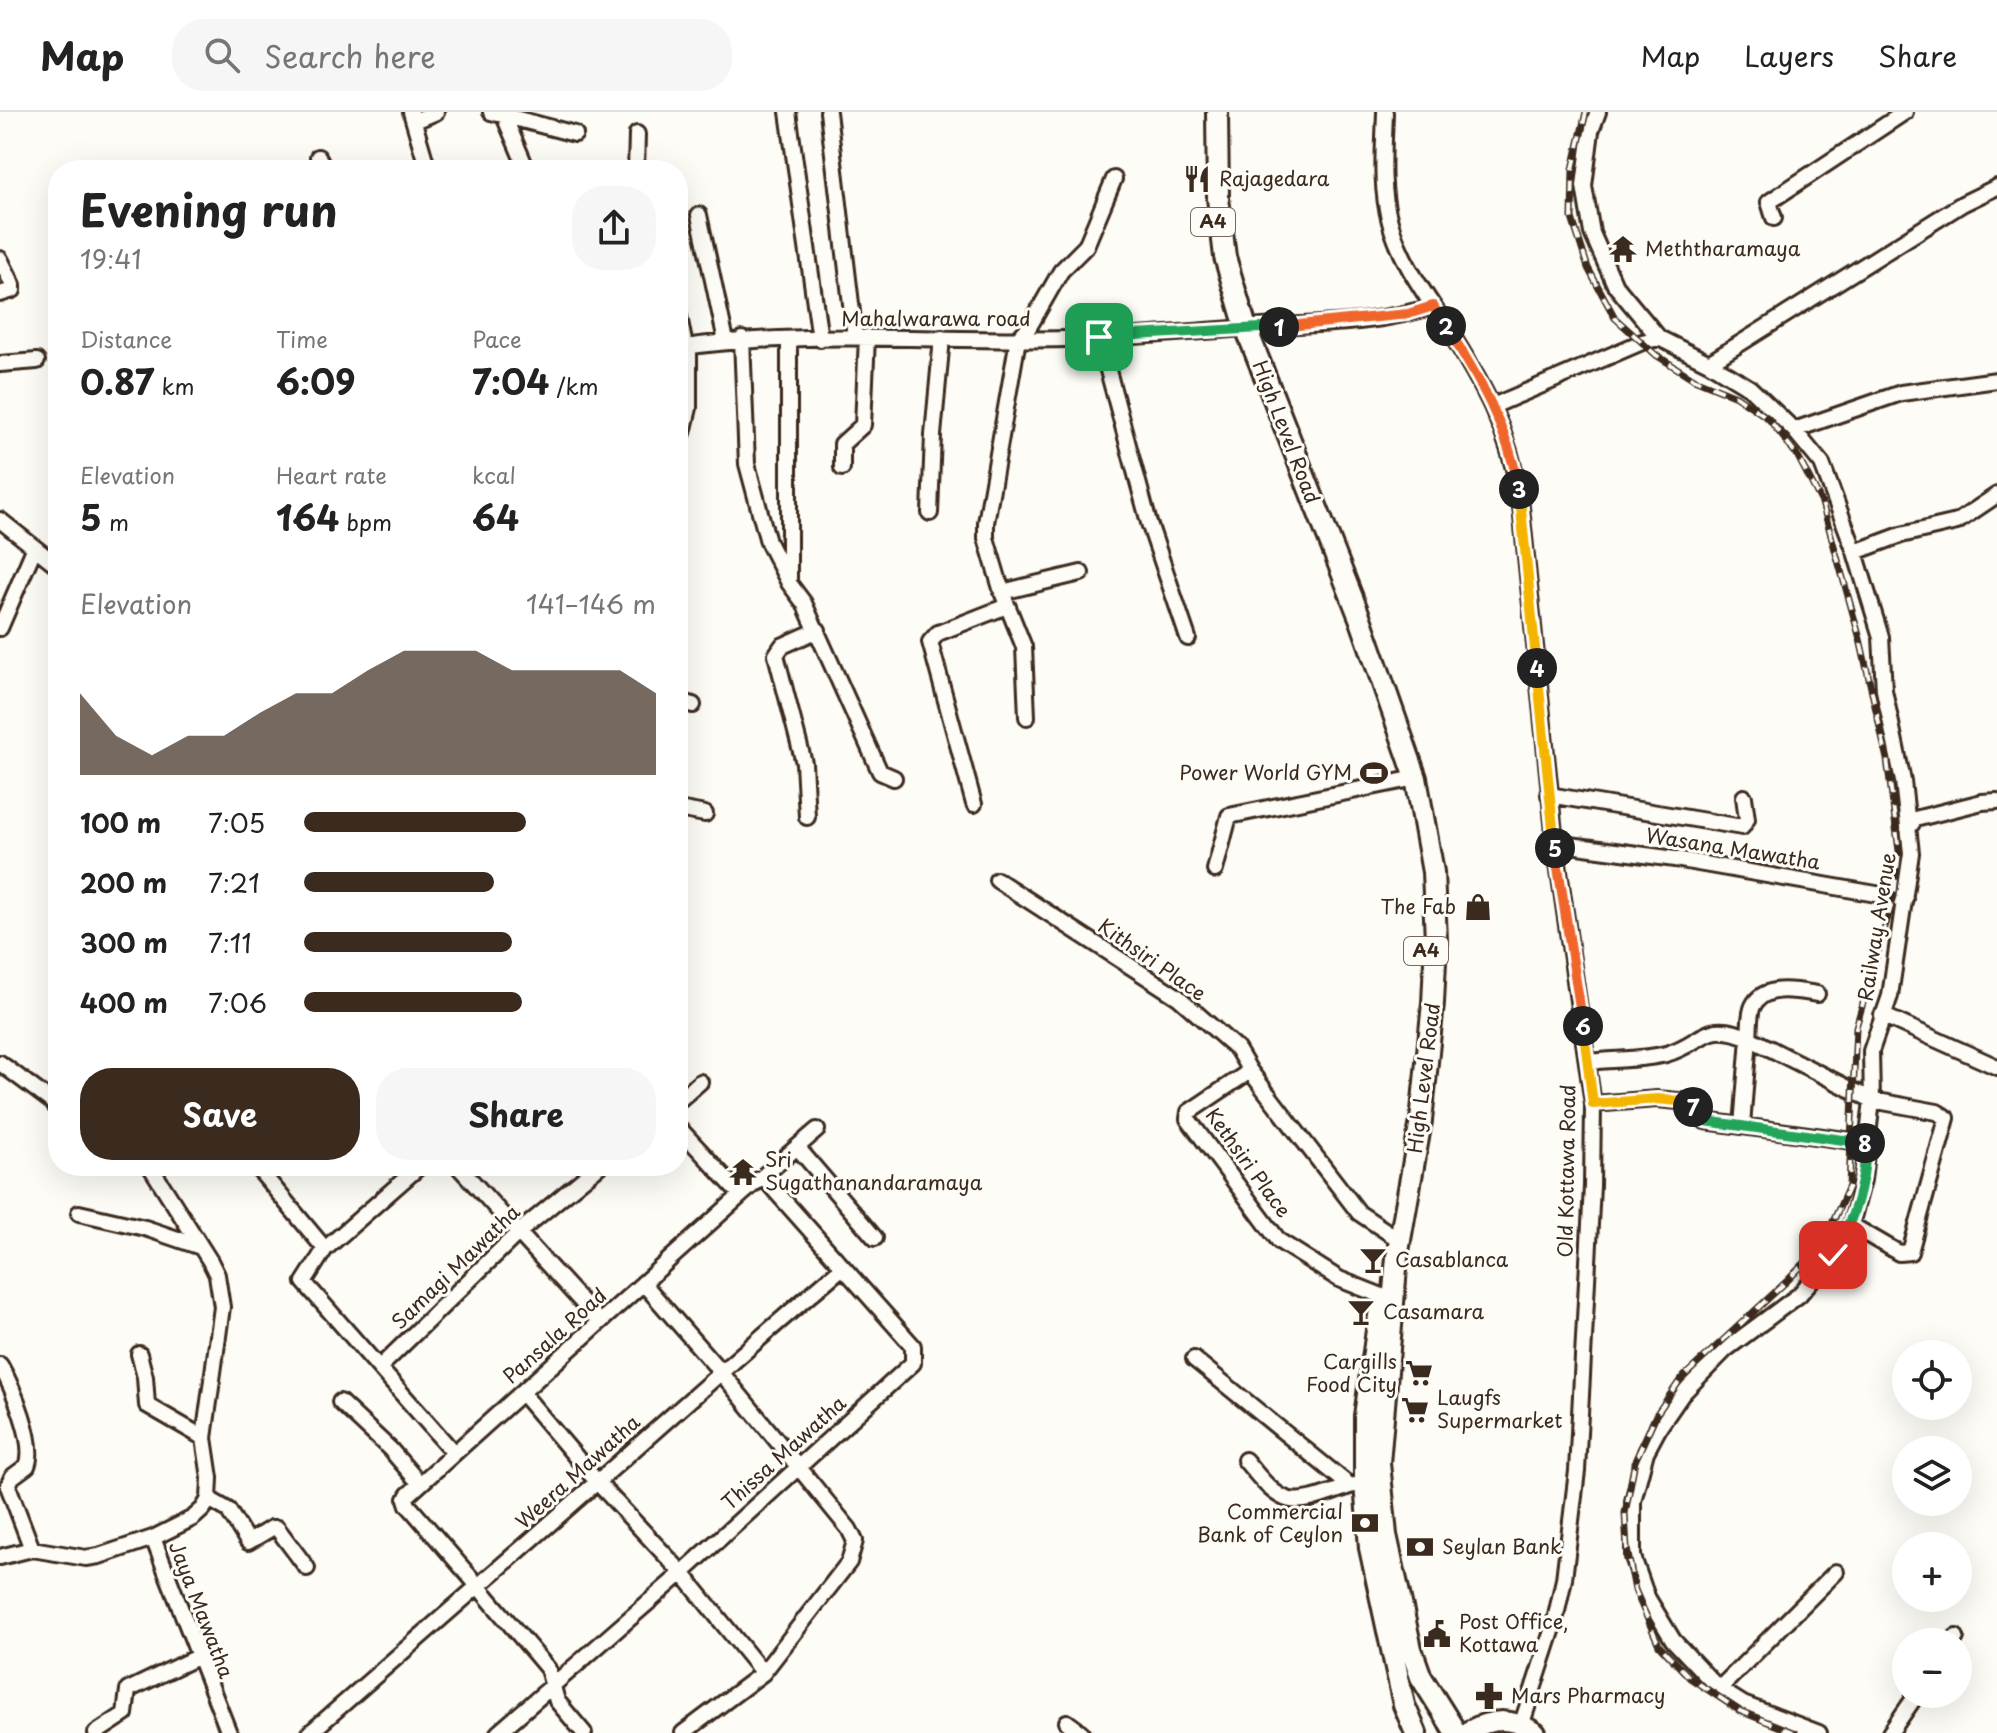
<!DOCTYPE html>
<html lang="en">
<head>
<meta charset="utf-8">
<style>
  :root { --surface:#fff; --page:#f6f6f6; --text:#222; --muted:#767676; --line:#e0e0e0; --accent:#3b2a1e }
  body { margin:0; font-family:"Playpen Sans",sans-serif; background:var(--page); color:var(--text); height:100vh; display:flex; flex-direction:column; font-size:30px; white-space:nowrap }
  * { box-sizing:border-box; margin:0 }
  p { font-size:26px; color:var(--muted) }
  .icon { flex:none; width:44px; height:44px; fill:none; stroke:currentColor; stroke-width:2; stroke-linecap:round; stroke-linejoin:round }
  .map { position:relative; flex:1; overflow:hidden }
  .drawer { position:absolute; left:48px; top:48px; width:640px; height:1016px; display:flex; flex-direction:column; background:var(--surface); border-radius:32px; box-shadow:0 8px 32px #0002 }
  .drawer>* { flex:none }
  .controls { position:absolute; left:1892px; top:1228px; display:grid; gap:16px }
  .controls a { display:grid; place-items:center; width:80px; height:80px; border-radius:50%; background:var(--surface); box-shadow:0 8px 32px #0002; font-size:40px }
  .pin { position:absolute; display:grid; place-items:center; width:68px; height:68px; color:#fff; margin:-34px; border-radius:16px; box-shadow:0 4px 12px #0006 }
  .km { position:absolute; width:40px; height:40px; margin:-20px; border-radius:50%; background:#222; color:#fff; font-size:22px; line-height:40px; text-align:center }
  .round { display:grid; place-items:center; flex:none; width:84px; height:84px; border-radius:32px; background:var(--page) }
  .head { display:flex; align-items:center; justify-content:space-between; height:136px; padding:0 32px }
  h1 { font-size:44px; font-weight:700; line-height:60px }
  .figures { display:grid; grid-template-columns:repeat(3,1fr); gap:12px; height:136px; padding:8px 32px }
  .figures div { display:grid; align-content:center }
  .figures b { font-size:34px; font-weight:700 }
  .figures small { font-size:22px; font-weight:400 }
  .figures p { font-size:22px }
  .chart { height:224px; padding:16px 32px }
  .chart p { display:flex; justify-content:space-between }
  .chart svg { width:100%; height:144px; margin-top:8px; fill:var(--accent); opacity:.7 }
  .cta { display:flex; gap:16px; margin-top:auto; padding:16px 32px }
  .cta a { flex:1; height:92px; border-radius:32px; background:var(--accent); color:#fff; font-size:32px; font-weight:700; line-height:92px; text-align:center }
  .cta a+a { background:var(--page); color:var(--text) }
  ul { padding:0 32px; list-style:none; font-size:26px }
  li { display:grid; grid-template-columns:128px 96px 1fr; align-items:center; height:60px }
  li i { height:20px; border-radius:10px; background:var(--accent) }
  header { display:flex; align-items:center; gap:48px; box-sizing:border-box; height:112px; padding:0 40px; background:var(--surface); border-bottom:2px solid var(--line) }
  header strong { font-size:38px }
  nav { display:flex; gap:44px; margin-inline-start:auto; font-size:28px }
  .search { width:560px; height:72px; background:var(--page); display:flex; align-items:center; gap:20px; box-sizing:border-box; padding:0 28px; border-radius:32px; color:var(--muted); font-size:30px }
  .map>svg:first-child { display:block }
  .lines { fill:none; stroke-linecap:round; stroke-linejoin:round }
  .minor-casing { stroke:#3b2a1e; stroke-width:20 }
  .major-casing { stroke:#3b2a1e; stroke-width:24 }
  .highway-casing { stroke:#3b2a1e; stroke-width:26 }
  .minor { stroke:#fdfcf7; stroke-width:14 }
  .major { stroke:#fdfcf7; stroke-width:18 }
  .highway { stroke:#fdfcf7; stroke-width:20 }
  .rail-casing { stroke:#3b2a1e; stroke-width:7 }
  .rail { stroke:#fdfcf7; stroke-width:4; stroke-dasharray:12; stroke-linecap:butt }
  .split-1-casing { stroke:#fff; stroke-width:16 }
  .split-2-casing { stroke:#fff; stroke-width:16 }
  .split-3-casing { stroke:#fff; stroke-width:16 }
  .split-4-casing { stroke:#fff; stroke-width:16 }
  .split-5-casing { stroke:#fff; stroke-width:16 }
  .split-6-casing { stroke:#fff; stroke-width:16 }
  .split-7-casing { stroke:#fff; stroke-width:16 }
  .split-8-casing { stroke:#fff; stroke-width:16 }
  .split-9-casing { stroke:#fff; stroke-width:16 }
  .split-1 { stroke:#22a559; stroke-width:10 }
  .split-2 { stroke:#f0652b; stroke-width:10 }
  .split-3 { stroke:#f0652b; stroke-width:10 }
  .split-4 { stroke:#f5b400; stroke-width:10 }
  .split-5 { stroke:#f5b400; stroke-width:10 }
  .split-6 { stroke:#f0652b; stroke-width:10 }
  .split-7 { stroke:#f5b400; stroke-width:10 }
  .split-8 { stroke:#22a559; stroke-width:10 }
  .split-9 { stroke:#22a559; stroke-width:10 }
  .labels { text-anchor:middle; stroke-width:6; stroke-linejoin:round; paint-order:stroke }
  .shield { fill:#fdfcf7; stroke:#75695f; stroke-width:2 }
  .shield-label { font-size:18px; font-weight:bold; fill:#3b2a1e }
  .poi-label { font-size:20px; fill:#3b2a1e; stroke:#fdfcf7; text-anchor:start }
  .street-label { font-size:20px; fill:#3b2a1e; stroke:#fdfcf7 }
</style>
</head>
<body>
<header>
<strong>Map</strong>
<div class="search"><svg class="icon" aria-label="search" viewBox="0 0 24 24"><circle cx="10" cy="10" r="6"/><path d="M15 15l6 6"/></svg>Search here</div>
<nav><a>Map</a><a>Layers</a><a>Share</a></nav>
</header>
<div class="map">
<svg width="1997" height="1621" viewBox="0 0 1997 1621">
  <rect width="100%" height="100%" fill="#fdfcf7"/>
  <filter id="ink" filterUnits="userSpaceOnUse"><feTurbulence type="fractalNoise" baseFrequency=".0125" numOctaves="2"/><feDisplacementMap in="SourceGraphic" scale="16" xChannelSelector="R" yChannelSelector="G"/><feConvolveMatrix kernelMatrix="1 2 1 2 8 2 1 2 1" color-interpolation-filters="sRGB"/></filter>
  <g filter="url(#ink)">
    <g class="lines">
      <g class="minor-casing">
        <path id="minor" d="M411,0l17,58
          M491,0l84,22
          M788,0l32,227
          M828,0l27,225
          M1385,0c-1,36 -5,75 5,110 10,38 34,70 55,102 37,59 63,103 75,173l35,346 38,261 -1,82 -15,285 -13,108 -10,46 -32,98
          M1598,0l-7,19 -7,55 8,47 23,52 44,53 50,25 41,25 44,42 28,34 33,88 26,85 3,53 19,91 8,72 -21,143 -19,55 1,49 -9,80 -12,45 -18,30 -34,40 -74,55 -43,44 -22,32 -14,26 -13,49v56l14,40 26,43 46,49 24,15 76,29
          M504,4l23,54
          M415,9l21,-9
          M318,45l7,13
          M636,58l1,-36
          M699,103l27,126
          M1774,106l-5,-16 136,-90
          M0,147l13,26v5l-13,4
          M678,199l7,36
          M1099,225l50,186 39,115
          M742,227l5,125 21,78 21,41 15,20 76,169 14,6
          M789,227v240
          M678,236c128,-19 258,-6 387,-9 61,-1 122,-7 182,-11 62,-5 126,-2 186,-22
          M1709,251l253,-159 35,-17
          M0,252l37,-3
          M1493,294l149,-64 17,-4
          M1794,318l107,-37 96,-13
          M683,321l6,-25v-62
          M842,356v-24l21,-19 4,-88
          M930,401l3,-78 9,-97
          M0,408l58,46
          M1855,440l46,-17 56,-13 40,-27
          M1002,480l79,-19
          M0,516l34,-79
          M678,589l15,4
          M1027,605l-3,-70 -22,-55 -16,-54v-15l32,-184 11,-12 32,-56 25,-25 28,-67
          M1549,683l193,32 5,-8 -3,-22
          M974,692l-44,-162 8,-9 69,-27
          M678,697l27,5
          M807,705l-3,-54 -28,-108 6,-9 36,-16
          M1908,717l7,-10 67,-17 15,-1
          M1555,731l120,16 230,40
          M1215,758l14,-54 187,-38
          M997,768l181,117 59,52 13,22 109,142 33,22
          M1817,882c-19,-3 -53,-11 -64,12 -4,8 -3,23 -4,32l123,62 65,12 10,6 -37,134 -11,1 -48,-28
          M1882,903l115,52
          M1589,950c25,-3 53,-2 77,-8 37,-10 39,-36 83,-16l-7,88
          M0,951l51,38 7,8
          M1250,959l-61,41 -1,7 91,122 60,38 43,17
          M678,989l22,-19
          M1593,992l64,-5 32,3 16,19 162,22
          M678,1015l63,68
          M797,1035l78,91
          M150,1054l60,95 7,14 5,32 -18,131 6,40 -1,21 -6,10 -10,9 -40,20 76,195
          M256,1054l69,83
          M420,1054l-95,83 -21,33 150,171
          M458,1054l142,156
          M79,1101l66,15 56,19
          M643,1171l77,88 129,158 6,12 -6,21 -86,111 -80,60
          M139,1242l6,23 2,28 57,33
          M1194,1247l156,127 15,-3
          M0,1253c12,21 37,79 27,101l-15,11 -4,9 24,63
          M380,1255l139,-135 80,-66
          M522,1281l76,90 84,90 81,100
          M340,1290l50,47 30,35
          M1245,1348c41,51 46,47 105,26
          M209,1387l19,11 20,32 24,-14h5l30,40
          M0,1445l32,-8 54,9 13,-2 54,-18
          M1953,1530l3,-5
          M1719,1577l117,-117
          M1067,1610l15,11
          M96,1621l29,-19 3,-24 69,-33
          M310,1621l168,-147 -70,-81 -2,-6 2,-4 333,-300 76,-65
          M498,1621l184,-160 231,-210v-17l-150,-169
          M584,1621l-27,-32 -9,-32 -70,-83c123,-105 241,-215 365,-319
          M1890,1621l27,-39"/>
      </g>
      <g class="major-casing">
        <path id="major" d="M1468,1619c25,-13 46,-14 68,2"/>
      </g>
      <g class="highway-casing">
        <path id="highway" d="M1217,0l1,86 7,59 21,71 114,290 56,160 17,94 3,68 -3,63 -12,118 -24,136 -18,206 7,72 25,114 10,28 32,51
          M1380,1197l-15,107v67l5,65 34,157 12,28"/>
      </g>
      <use href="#minor" class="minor"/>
      <use href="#major" class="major"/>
      <use href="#highway" class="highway"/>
      <g class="rail-casing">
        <path id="rail" d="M1586,0l-13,57 -1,49 16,50 27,50 41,37 38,24 42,17 32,22 29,37 25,48 38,136 27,120 12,92 -5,45 -38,131 -7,159 -26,58 -36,37 -106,98 -25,36 -21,46 -10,52 2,36 8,41 24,55 31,33 50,33 55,22"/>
      </g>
      <use href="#rail" class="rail"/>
    </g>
  </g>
  <g class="lines" filter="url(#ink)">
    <g class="split-1-casing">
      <path id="split-1" d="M1099,225l180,-10"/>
    </g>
    <g class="split-2-casing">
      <path id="split-2" d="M1279,215l129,-13 25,-8 13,20"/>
    </g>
    <g class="split-3-casing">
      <path id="split-3" d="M1446,214c33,52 62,102 73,163"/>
    </g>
    <g class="split-4-casing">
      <path id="split-4" d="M1519,377l18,179"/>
    </g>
    <g class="split-5-casing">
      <path id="split-5" d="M1537,556l18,180"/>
    </g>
    <g class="split-6-casing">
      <path id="split-6" d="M1555,736l28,178"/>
    </g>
    <g class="split-7-casing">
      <path id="split-7" d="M1583,914l10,78 64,-5 32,3 4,5"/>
    </g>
    <g class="split-8-casing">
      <path id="split-8" d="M1693,995l12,14 160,22"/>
    </g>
    <g class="split-9-casing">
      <path id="split-9" d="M1833,1143c23,-39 30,-67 34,-112h-2"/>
    </g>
    <use href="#split-1" class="split-1"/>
    <use href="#split-2" class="split-2"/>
    <use href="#split-3" class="split-3"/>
    <use href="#split-4" class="split-4"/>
    <use href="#split-5" class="split-5"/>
    <use href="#split-6" class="split-6"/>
    <use href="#split-7" class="split-7"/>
    <use href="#split-8" class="split-8"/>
    <use href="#split-9" class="split-9"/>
  </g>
  <defs>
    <g id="restaurant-bare" transform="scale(2.16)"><path d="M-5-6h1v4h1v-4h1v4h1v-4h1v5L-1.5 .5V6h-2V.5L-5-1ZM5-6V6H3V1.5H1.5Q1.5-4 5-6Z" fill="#3b2a1e" stroke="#fdfcf7" stroke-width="2.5" paint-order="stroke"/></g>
    <g id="temple-bare" transform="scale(2.16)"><path d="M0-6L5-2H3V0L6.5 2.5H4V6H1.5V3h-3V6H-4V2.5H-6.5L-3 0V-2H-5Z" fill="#3b2a1e" stroke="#fdfcf7" stroke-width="2.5" paint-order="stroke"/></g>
    <g id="stadium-bare" transform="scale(2.16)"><path d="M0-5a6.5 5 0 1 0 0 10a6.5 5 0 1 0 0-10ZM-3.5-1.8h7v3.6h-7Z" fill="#3b2a1e" stroke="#fdfcf7" stroke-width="2.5" paint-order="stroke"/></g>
    <g id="shop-bare" transform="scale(2.16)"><path d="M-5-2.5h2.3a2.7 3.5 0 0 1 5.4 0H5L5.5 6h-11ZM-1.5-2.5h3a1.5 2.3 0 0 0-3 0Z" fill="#3b2a1e" stroke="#fdfcf7" stroke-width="2.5" paint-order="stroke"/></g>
    <g id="bar-bare" transform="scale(2.16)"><path d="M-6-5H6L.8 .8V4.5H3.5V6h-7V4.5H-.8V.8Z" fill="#3b2a1e" stroke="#fdfcf7" stroke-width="2.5" paint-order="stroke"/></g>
    <g id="supermarket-bare" transform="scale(2.16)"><path d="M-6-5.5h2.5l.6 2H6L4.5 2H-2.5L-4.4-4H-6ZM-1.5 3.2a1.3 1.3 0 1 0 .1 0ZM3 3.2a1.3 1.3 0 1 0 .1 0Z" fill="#3b2a1e" stroke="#fdfcf7" stroke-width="2.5" paint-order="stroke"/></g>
    <g id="bank-bare" transform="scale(2.16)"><path d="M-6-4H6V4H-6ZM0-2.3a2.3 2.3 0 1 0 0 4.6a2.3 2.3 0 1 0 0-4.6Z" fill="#3b2a1e" stroke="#fdfcf7" stroke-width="2.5" paint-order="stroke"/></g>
    <g id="civic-bare" transform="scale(2.16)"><path d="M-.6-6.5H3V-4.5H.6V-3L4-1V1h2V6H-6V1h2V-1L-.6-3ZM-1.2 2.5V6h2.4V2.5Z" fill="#3b2a1e" stroke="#fdfcf7" stroke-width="2.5" paint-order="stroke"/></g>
    <g id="pharmacy-bare" transform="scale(2.16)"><path d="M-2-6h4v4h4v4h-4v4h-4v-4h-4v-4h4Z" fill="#3b2a1e" stroke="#fdfcf7" stroke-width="2.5" paint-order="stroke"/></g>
  </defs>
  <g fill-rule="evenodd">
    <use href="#restaurant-bare" x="1197" y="67"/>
    <use href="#temple-bare" x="1623" y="137"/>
    <use href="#stadium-bare" x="1374" y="661"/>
    <use href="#shop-bare" x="1478" y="795"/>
    <use href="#temple-bare" x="743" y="1060"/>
    <use href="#bar-bare" x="1373" y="1148"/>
    <use href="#bar-bare" x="1361" y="1200"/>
    <use href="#supermarket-bare" x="1419" y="1261"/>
    <use href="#supermarket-bare" x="1415" y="1298"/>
    <use href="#bank-bare" x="1365" y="1411"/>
    <use href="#bank-bare" x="1420" y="1435"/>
    <use href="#civic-bare" x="1437" y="1522"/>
    <use href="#pharmacy-bare" x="1489" y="1584"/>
  </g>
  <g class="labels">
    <g class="shield">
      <rect x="1191" y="96" width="44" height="28" rx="6"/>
      <rect x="1404" y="825" width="44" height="28" rx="6"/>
    </g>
    <g class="shield-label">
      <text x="1213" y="116">A4</text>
      <text x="1426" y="845">A4</text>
    </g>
    <g class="poi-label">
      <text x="1219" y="74">Rajagedara</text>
      <text x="1645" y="144">Meththaramaya</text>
      <text x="1352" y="668" text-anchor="end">Power World GYM</text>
      <text x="1456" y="802" text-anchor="end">The Fab</text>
      <text x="765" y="1055">Sri<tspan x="765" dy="23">Sugathanandaramaya</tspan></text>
      <text x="1395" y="1155">Casablanca</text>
      <text x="1383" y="1207">Casamara</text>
      <text x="1397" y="1257" text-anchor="end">Cargills<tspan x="1397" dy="23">Food City</tspan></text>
      <text x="1437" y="1293">Laugfs<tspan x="1437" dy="23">Supermarket</tspan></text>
      <text x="1343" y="1407" text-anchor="end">Commercial<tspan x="1343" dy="23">Bank of Ceylon</tspan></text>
      <text x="1442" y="1442">Seylan Bank</text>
      <text x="1459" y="1517">Post Office,<tspan x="1459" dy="23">Kottawa</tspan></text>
      <text x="1511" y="1591">Mars Pharmacy</text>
    </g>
    <g class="street-label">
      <text x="936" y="214">Mahalwarawa road</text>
      <text transform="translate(1286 320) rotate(69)" y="7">High Level Road</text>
      <text transform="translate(1733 737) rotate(9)" y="7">Wasana Mawatha</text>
      <text transform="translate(1877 815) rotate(-81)" y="7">Railway Avenue</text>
      <text transform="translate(1152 848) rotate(35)" y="7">Kithsiri Place</text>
      <text transform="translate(1424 966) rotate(-83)" y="7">High Level Road</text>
      <text transform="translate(1248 1051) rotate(54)" y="7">Kethsiri Place</text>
      <text transform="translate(1567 1059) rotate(-89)" y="7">Old Kottawa Road</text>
      <text transform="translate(456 1155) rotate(-44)" y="7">Samagi Mawatha</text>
      <text transform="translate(555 1224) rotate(-42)" y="7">Pansala Road</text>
      <text transform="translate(784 1341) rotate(-42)" y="7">Thissa Mawatha</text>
      <text transform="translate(578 1360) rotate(-42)" y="7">Weera Mawatha</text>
      <text transform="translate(201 1498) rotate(69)" y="7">Jaya Mawatha</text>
    </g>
  </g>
</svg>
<div class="controls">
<a><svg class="icon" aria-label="locate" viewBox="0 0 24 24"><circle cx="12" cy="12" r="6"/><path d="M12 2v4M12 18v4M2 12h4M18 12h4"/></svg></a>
<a><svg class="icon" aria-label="layers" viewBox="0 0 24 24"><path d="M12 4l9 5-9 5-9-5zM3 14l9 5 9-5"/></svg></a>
<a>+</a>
<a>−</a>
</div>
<div class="pin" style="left:1099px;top:225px;background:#1e9e55"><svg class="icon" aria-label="arrive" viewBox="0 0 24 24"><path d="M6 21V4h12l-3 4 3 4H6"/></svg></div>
<div class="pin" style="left:1833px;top:1143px;background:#d93025"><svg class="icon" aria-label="check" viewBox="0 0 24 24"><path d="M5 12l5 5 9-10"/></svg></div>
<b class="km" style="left:1279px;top:215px">1</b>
<b class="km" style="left:1446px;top:214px">2</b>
<b class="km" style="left:1519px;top:377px">3</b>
<b class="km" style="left:1537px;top:556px">4</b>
<b class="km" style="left:1555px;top:736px">5</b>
<b class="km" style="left:1583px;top:914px">6</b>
<b class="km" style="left:1693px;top:995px">7</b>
<b class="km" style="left:1865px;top:1031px">8</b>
<section class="drawer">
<div class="head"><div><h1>Evening run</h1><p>19:41</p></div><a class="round"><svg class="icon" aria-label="share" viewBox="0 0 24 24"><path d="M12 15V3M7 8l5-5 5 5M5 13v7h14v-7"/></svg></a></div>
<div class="figures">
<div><p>Distance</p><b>0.87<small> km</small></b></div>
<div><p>Time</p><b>6:09</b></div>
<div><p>Pace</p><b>7:04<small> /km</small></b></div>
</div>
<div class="figures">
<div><p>Elevation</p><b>5<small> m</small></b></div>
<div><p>Heart rate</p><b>164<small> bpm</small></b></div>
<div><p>kcal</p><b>64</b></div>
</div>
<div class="chart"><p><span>Elevation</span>141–146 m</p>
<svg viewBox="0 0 160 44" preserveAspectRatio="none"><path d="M0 44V19L10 32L20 38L30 32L40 32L50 25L60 19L70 19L80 12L90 6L100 6L110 6L120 12L130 12L140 12L150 12L160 19V44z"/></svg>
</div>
<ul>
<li><b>100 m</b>7:05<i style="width:63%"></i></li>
<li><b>200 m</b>7:21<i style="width:54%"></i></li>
<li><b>300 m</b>7:11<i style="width:59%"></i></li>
<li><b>400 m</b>7:06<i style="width:62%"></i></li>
</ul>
<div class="cta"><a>Save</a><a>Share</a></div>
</section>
</div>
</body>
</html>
